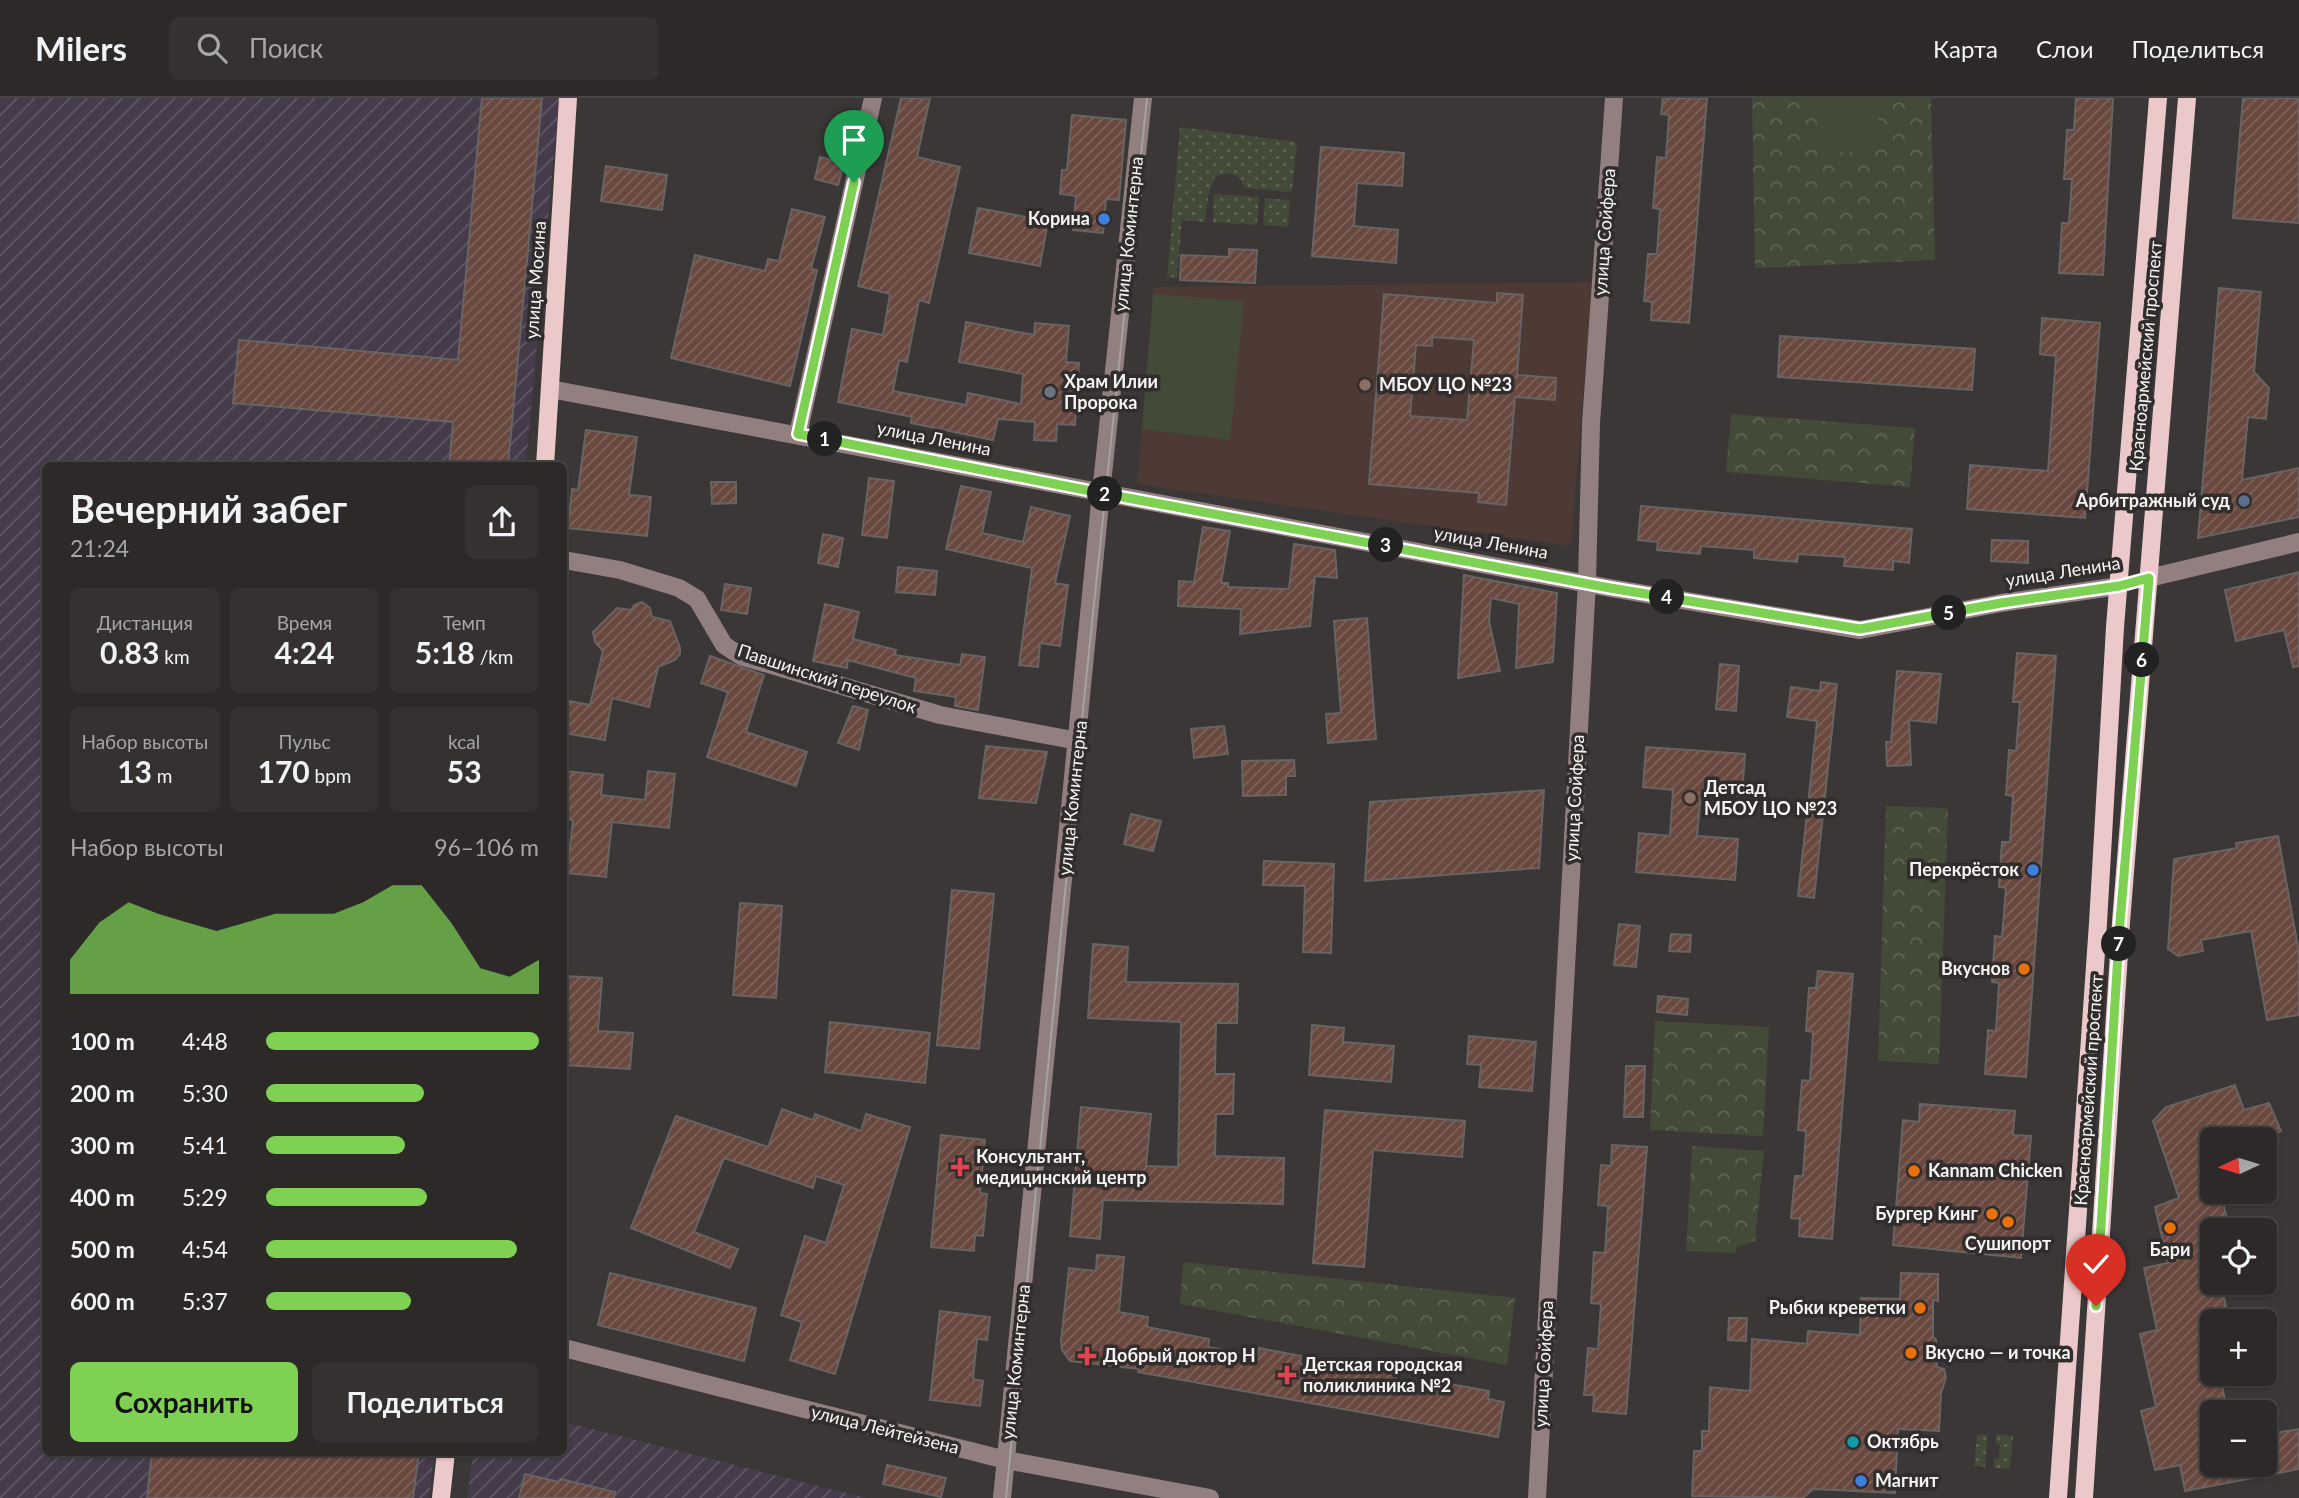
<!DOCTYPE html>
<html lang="ru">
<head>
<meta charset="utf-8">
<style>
  :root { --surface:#2c2928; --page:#343130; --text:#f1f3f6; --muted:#a6a6a8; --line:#484545; --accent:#7ed153 }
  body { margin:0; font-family:Lato,sans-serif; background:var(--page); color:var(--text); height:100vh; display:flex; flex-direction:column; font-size:26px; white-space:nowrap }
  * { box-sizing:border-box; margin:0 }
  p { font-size:23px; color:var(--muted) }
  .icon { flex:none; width:38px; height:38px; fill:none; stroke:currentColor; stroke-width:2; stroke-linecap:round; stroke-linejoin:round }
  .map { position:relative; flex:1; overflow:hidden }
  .side { position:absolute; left:42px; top:364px; width:525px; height:994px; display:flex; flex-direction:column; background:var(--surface); border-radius:10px; box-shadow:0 2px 5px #0004,0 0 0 2px var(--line) }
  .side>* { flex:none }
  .needle { width:46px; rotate:266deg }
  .controls { position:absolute; left:2200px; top:1029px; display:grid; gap:14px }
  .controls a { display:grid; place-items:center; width:77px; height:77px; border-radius:10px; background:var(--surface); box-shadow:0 2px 5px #0004,0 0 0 2px var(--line); font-size:35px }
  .pin { position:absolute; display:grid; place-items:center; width:60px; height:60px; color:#fff; margin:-72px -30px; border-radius:50% 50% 50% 0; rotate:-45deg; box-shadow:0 0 7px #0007 }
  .pin .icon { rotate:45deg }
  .km { position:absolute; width:35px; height:35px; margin:-18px; border-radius:50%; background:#222; color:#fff; font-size:19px; line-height:35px; text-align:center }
  .round { display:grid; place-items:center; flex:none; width:74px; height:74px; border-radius:10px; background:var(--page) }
  .head { display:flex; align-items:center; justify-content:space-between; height:119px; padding:0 28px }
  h1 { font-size:38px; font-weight:700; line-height:52px }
  .stats { display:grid; grid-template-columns:repeat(3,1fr); gap:10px; height:119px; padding:7px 28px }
  .stats div { display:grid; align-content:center; border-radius:10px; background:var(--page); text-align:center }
  .stats b { font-size:30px; font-weight:700 }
  .stats small { font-size:19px; font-weight:400 }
  .stats p { font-size:19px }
  .chart { height:196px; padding:14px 28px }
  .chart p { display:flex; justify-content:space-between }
  .chart svg { width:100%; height:126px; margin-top:7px; fill:var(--accent); opacity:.7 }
  .action { display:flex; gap:14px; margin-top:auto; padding:14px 28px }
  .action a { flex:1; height:80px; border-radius:10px; background:var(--accent); color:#111; font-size:28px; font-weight:700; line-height:80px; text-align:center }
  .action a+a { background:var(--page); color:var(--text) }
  ul { padding:0 28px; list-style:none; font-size:23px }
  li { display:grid; grid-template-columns:112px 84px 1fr; align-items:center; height:52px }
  li i { height:18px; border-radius:9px; background:var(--accent) }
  header { display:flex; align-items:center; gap:42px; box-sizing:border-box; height:98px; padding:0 35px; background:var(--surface); border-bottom:2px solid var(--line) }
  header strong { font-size:33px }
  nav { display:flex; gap:38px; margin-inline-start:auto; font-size:24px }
  .search { width:490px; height:63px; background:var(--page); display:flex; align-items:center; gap:18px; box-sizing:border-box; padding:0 24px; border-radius:10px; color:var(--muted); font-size:26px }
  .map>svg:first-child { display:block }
  .industrial { fill:url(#industrial-furrows) }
  .education { fill:#4e3a35 }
  .grass { fill:url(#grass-dots) }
  .park { fill:url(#park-crowns) }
  .pitch { fill:#444a38 }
  .building { fill:url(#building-hatch); stroke:#676463; stroke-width:2; fill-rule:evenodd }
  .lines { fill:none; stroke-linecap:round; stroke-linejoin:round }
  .minor { stroke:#928081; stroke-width:18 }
  .major { stroke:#ebc8ca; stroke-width:18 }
  .tram { stroke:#a5a3a2; stroke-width:2 }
  .route-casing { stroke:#fff; stroke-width:14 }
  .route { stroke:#7ed153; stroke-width:9 }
  .shop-dot { fill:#3f7fe0; stroke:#302d2c; stroke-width:2.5 }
  .education-dot { fill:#8d6e63; stroke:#302d2c; stroke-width:2.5 }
  .worship-dot { fill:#6b7280; stroke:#302d2c; stroke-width:2.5 }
  .service-dot { fill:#5c6f8a; stroke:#302d2c; stroke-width:2.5 }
  .food-dot { fill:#e8710a; stroke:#302d2c; stroke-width:2.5 }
  .health-dot { fill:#e0444e; stroke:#302d2c; stroke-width:2.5 }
  .culture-dot { fill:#0f9aa8; stroke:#302d2c; stroke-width:2.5 }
  .labels { text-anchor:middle; stroke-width:7; stroke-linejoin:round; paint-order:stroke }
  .poi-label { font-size:18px; font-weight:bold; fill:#f6f4f3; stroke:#302d2c; text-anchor:start }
  .street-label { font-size:18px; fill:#f6f4f3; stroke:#302d2c }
</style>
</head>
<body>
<header>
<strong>Milers</strong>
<div class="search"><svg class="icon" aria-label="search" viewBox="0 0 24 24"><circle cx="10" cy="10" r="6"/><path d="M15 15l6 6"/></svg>Поиск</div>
<nav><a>Карта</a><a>Слои</a><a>Поделиться</a></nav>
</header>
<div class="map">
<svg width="2299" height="1400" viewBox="0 0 2299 1400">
  <defs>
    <pattern id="industrial-furrows" width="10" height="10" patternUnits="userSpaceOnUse" patternTransform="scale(1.75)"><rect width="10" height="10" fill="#453b4b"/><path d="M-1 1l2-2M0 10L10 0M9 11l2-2" fill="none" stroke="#605865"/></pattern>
    <pattern id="grass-dots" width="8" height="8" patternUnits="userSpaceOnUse" patternTransform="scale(1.75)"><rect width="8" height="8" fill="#444a38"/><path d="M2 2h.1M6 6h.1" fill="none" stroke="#606555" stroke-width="1.8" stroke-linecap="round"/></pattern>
    <pattern id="park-crowns" width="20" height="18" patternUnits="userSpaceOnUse" patternTransform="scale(1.75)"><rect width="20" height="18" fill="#444a38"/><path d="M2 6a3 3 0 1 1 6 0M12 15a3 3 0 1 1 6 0" fill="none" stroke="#606555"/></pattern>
    <pattern id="building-hatch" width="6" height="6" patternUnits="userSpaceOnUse" patternTransform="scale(1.75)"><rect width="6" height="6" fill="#69483f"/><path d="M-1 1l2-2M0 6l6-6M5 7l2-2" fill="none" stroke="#7f635b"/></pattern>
  </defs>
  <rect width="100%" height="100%" fill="#3a3736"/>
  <path class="industrial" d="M0,0h559l-33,367 -480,1v986l388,1 -5,45h-429z
    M564,1324l302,76h-399l6,-45 91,-1z"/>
  <path class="education" d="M1592,184l-21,264 -434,-62 17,-197z"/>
  <path class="grass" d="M1180,29l117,15 -5,50 -48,-4c-4,-15 -16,-18 -29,-11l-6,14 -4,31 -23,-2 -5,58 -10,-1z
    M1214,96l45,3 -2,28 -44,-3z
    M1265,100l25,2 -2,27 -25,-2z
    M1977,1336l11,1 -3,32 -11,-1z
    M1996,1336l17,2 -3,33 -16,-1v-9h5l1,-14 -4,-1z"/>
  <path class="park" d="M1752,0h179l4,162 -180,8z
    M1731,316l184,14 -5,59 -184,-15z
    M1886,708l62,2 -9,256 -61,-3z
    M1655,923l114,6 -6,109 -113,-6z
    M1692,1048l72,5 -9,90 -16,5 -5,7 -48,-2z
    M1183,1164l332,36 -8,67 -327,-61z"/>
  <path class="pitch" d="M1816,0h61l3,52 -61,3z
    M1153,196l91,7 -14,139 -88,-11z"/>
  <path class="building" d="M482,0h60l-34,368h-59l4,-44 -220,-19 6,-63 219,20z
    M901,0h29l-13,59 43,10 -31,136 -10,-3 -12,62 -8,-2 -6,31 73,14 2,-12 53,11 2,-30 -64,-12 7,-40 68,13 1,-12 34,3 -3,36 13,1 -4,62 -18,-1 -1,17 -22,-1 1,-18 -37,-3 -5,21 -82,-17 1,-6 -74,-15 14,-73 31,6 7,-41 -32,-8z
    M1663,0h44l-18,225 -38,-3 1,-18 -8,-1 4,-47h9l3,-45 -7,-1 4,-51 9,1 3,-43 -8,-1z
    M2076,0h37l-10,177 -44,-2 3,-50h7l3,-44h-8l3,-49h7z
    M2243,0h56v125l-66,-5z
    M1072,17l54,5 -7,80 -13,-1 -3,34 -30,-3 3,-34 -16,-2 2,-24h5z
    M1321,49l83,6 -2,33 -45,-3 -3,43 44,4 -2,33 -84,-7z
    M820,59l24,6 -6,22 -23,-6z
    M606,68l61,9 -5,35 -61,-9z
    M978,110l70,13 -8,45 -71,-13z
    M792,111l33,8 -14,52 6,1 -27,116 -119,-28 24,-103 70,16 3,-12 11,2z
    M1229,151l28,1 -2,33 -75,-3 1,-25 48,2z
    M2219,190l42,4 -7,80 15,16 -3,31 -18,-2 -6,63 57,-12v49l-101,21z
    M1497,195l26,2 -6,80 39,3 -1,22 -40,-3 -9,108 -28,-3 1,-9 -110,-9 15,-190 113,9zM1432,239l42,3 -7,80 -57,-4 6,-71 16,1z
    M2042,220l58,5 -15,195 -118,-9 3,-44 78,6 8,-115 -16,-2z
    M1780,238l195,13 -3,41 -194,-13z
    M586,332l51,7 -8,58 22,2 -4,39 -79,-8 4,-39 6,1z
    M869,380l25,3 -7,57 -25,-3z
    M711,384h25v21l-24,1z
    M961,388l30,6 -9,41 41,9 8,-35 39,9 -15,67 13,2 -8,61 -20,-3 -2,24 -19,-2 13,-97 -86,-19z
    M1641,408l271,23 -3,34 -16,-2v9l-49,-4 1,-9 -47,-3 -1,8 -43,-4v-8l-53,-4 -1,8 -43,-4 1,-8 -20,-2z
    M1203,429l27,4 -9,52h7v4l61,2 5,-45 41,6 2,28 -22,-2 -5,50 -70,8 1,-25 -63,-3 1,-25 15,1z
    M823,436l20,4 -5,29 -20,-4z
    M1992,442l36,1v22l-37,-2z
    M898,469l39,4 -2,24 -39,-3z
    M2299,474v94l-6,1 -9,-37 -48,11 -11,-51z
    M1464,477l93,18 -4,69 -37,6 3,-64 -28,-6 -2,23 11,50 -42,7z
    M725,486l26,4 -4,26 -26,-4z
    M642,504l8,6 2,9 18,4 10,27v6l-5,6 -17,7 -9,40 -37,-9 -7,42 -41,-7v-33l26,5 13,-54 -8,-9 -2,-10 24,-24 14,2 3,-5z
    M825,506l34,8 -6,27 43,11 -1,5 65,10 2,-11 23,3 -7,53 -23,-4 1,-9 -42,-6 2,-13 -68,-18 -1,8 -34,-7z
    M1367,520l9,121 -48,4 -2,-29 15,-1 -7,-92z
    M2017,555l39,3 -30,421 -41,-3 3,-44 8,1 3,-48 -7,-1 3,-46 7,1 4,-49 -7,-1 3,-45h8l3,-46 -7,-1 3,-45 7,1 4,-49h-7z
    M710,558l54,19 -18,57 61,20 -11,34 -89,-29 21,-65 -27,-9z
    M1720,566l19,2 -3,45 -20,-2z
    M1897,573l44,3 -5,49 -27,-3 2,45 -24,1 -1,-24h5z
    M1821,584l16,2 -23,214 -16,-2 19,-175 -30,-4 4,-30 29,4z
    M853,608l15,4 -9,40 -21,-7z
    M1224,628l4,28 -34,4 -3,-29z
    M986,648l61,6 -11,51 -57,-5z
    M1646,649l99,7 -3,42 -41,-3 -4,43 41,3 -3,41 -99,-8 3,-39 31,3 3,-46 -30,-3z
    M1294,662l1,16h-9v19l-43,1 -1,-35z
    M565,673l38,4 -2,20 44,5 3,-29 27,3 -6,54 -57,-6 -6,55 -39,-4 6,-53 -9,-1z
    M1544,692l-5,78 -174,13 5,-79z
    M1131,716l30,7 -8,30 -29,-7z
    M2278,738l21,117v62l-32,5 -16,-89 -50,9 2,11 -25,5 -10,-7 6,-90 63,-11 -1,-5z
    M1264,763l70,3 -3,89 -28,-1 2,-66 -42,-1z
    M952,792l42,4 -15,155 -42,-4z
    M740,805l42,3 -6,92 -43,-3z
    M1619,826l21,2 -4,41 -22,-2z
    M1671,836l20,1 -1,17 -21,-1z
    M1093,846l35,3 -2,35 112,2 -1,39h-21l-1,51h19l-1,40h-17l-1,42 69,2 -1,46 -180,-4 -3,39 -30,-3 11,-129 70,7 -5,52 32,1 3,-145 -93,-4z
    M1818,873l35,3 -21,265 -33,-3 1,-17 -9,-1 4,-42h8l3,-45 -8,-1 4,-50 8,1 3,-49 -7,-1 3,-43h7z
    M564,878l38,2 -4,53 35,2 -3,36 -66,-4z
    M1658,898l30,3 -1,16 -30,-3z
    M830,924l100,11 -5,50 -100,-11z
    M1312,927l32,3 -1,14 51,4 -3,36 -82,-7z
    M1469,938l67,6 -4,49 -53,-4 2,-22 -14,-1z
    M1626,968h19l-2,51h-19z
    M2235,987l9,25 25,-7 12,28 -17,8h-52v53h9l8,38h-17v53h9l8,38h-17v53h8l7,38h-15v53h52v-30l35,-6v40l-114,22 -5,-26 -25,5 -14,-59 15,-4 -16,-73 17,-4 -13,-62 24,-5 -13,-56 24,-9 -26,-77 13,-14z
    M1920,1006l95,7 -2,24 18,1 -10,122 -128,-13 10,-125 16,2z
    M782,1011l31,11 2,-6 46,17 5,-17 44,13 -75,247 -45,-14 12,-38 -21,-7 24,-79 21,7 18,-58 -28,-9 -3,12 -89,-30 -30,74 44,17 -8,19 -99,-40 45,-112 92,31z
    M1325,1012l140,11 -3,36 -89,-7 -9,117 -51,-4z
    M941,1037l44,5 -5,53 7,1 -4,42 -8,-1 -1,16 -43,-4z
    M1612,1047l35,2 -21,267 -33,-3 1,-16h-10l4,-47 10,1 3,-45 -10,-1 3,-51 11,1 3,-47 -10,-1 3,-40 10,1z
    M1097,1157l27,2 -5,55 29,5 -1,10 62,12 -1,8 50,9 1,-8 42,8 -1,8 49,9 2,-8 46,9 -2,8 47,9 2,-8 45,8 -1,8 16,3 -6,35 -360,-65 1,-3 -69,-8 -8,-11 -1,-9 8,-73 27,3z
    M610,1175l146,35 -12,53 -146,-36z
    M1901,1175l37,1v27l-5,-1v36l3,4 1,27 7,2 2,9 -5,15 -2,38 -41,-2 -3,64 -82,-4 -10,9 -111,-2 2,-45h8v-20h7l1,-44 40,4 2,-52 55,5 1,-13 52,4 1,-37 39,1z
    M940,1213l50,6 -3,23 -10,-1 -4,40 10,2 -3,25 -50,-6z
    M1729,1220h18l-1,23 -18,-1z
    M152,1354h267l-6,46h-266z
    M887,1367l59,13 -5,19 -58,-13z
    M525,1376l34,8 1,-3 55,13 -1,6h-95z"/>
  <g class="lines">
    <path class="minor" d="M550,291l1060,199 250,42 141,-27 118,-17
      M798,336l75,-336
      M564,462l56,10 59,18 18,11 27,46 17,11 199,59 138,26
      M2149,480l150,-36
      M564,1250l442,112 204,38
      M1002,1400l99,-1005 42,-395
      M1537,1400l50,-916 4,-159 23,-325"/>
    <path class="major" d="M545,368l23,-368
      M441,1400l5,-46
      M2058,1400l40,-575 17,-296 43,-529
      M2084,1400l37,-576 66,-824"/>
    <path class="tram" d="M1006,1400l75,-770 66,-630"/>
  </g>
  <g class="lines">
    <g class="route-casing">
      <path id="route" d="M854,84l-56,252 303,59 509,95 250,41 141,-26 118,-17 30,-8 -29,344 -24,384"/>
    </g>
    <use href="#route" class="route"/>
  </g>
  <g class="shop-dot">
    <circle cx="1104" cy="121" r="7"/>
    <circle cx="2033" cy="772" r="7"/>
    <circle cx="1861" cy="1383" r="7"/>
  </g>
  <g class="education-dot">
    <circle cx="1365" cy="287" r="7"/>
    <circle cx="1690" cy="700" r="7"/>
  </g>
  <circle class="worship-dot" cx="1050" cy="294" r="7"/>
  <circle class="service-dot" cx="2244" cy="403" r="7"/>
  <g class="food-dot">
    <circle cx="2024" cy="871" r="7"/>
    <circle cx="1914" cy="1073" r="7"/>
    <circle cx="1992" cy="1116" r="7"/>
    <circle cx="2008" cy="1124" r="7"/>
    <circle cx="2170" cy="1130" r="7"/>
    <circle cx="1920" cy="1210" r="7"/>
    <circle cx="1911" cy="1255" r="7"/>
  </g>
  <g class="health-dot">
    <path d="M956.5 1058.5h7v7h7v7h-7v7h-7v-7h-7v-7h7z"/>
    <path d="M1083.5 1247.5h7v7h7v7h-7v7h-7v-7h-7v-7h7z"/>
    <path d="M1283.5 1266.5h7v7h7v7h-7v7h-7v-7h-7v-7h7z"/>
  </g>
  <circle class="culture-dot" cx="1853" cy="1344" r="7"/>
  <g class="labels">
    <g class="poi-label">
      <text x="1090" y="127" text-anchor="end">Корина</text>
      <text x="1064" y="290">Храм Илии<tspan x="1064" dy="21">Пророка</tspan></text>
      <text x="1379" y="293">МБОУ ЦО №23</text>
      <text x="2230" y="409" text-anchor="end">Арбитражный суд</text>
      <text x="1704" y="696">Детсад<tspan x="1704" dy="21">МБОУ ЦО №23</tspan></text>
      <text x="2019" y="778" text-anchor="end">Перекрёсток</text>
      <text x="2010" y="877" text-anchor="end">Вкуснов</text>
      <text x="976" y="1065">Консультант,<tspan x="976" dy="21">медицинский центр</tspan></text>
      <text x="1928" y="1079">Kannam Chicken</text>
      <text x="1978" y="1122" text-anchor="end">Бургер Кинг</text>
      <text x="2008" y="1152" text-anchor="middle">Сушипорт</text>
      <text x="2170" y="1158" text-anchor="middle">Бари</text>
      <text x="1906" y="1216" text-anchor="end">Рыбки креветки</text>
      <text x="1925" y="1261">Вкусно — и точка</text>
      <text x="1103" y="1264">Добрый доктор Н</text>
      <text x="1303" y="1273">Детская городская<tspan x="1303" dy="21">поликлиника №2</tspan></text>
      <text x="1867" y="1350">Октябрь</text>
      <text x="1875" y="1389">Магнит</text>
    </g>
    <g class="street-label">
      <text transform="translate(1605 134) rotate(-86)" y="6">улица Сойфера</text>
      <text transform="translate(1129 136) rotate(-84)" y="6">улица Коминтерна</text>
      <text transform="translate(536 182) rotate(-86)" y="6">улица Мосина</text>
      <text transform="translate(2146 258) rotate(-85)" y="6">Красноармейский проспект</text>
      <text transform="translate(934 341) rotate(11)" y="6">улица Ленина</text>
      <text transform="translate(1491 445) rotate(10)" y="6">улица Ленина</text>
      <text transform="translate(2063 474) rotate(-9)" y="6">улица Ленина</text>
      <text transform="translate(827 581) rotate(18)" y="6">Павшинский переулок</text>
      <text transform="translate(1073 700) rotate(-84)" y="6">улица Коминтерна</text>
      <text transform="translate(1575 700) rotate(-87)" y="6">улица Сойфера</text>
      <text transform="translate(2089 992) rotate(-86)" y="6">Красноармейский проспект</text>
      <text transform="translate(1016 1264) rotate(-84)" y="6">улица Коминтерна</text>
      <text transform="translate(1544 1266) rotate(-87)" y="6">улица Сойфера</text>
      <text transform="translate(885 1332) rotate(14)" y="6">улица Лейтейзена</text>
    </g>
  </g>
</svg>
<div class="controls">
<a><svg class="needle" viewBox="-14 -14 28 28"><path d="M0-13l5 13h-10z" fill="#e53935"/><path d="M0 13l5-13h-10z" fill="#a6a6a8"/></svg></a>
<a><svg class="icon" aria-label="locate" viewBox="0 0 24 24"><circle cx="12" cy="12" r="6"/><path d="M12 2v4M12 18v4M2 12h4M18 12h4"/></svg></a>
<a>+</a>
<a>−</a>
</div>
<div class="pin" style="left:854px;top:84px;background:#1e9e55"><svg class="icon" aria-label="arrive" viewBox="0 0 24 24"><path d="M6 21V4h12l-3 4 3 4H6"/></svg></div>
<div class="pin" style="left:2096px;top:1208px;background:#d93025"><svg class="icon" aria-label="check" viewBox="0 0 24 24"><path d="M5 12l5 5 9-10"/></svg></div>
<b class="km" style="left:825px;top:341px">1</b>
<b class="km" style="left:1105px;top:396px">2</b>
<b class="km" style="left:1386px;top:447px">3</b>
<b class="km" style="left:1667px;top:499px">4</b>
<b class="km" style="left:1949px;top:515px">5</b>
<b class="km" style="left:2142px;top:562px">6</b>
<b class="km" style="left:2119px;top:846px">7</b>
<section class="side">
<div class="head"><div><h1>Вечерний забег</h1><p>21:24</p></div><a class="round"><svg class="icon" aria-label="share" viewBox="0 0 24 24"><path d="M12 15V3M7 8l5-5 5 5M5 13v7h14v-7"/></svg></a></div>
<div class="stats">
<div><p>Дистанция</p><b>0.83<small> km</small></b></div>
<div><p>Время</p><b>4:24</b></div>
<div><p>Темп</p><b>5:18<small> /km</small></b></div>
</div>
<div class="stats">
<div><p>Набор высоты</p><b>13<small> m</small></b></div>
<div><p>Пульс</p><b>170<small> bpm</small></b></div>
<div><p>kcal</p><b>53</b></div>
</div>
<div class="chart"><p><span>Набор высоты</span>96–106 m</p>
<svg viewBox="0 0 160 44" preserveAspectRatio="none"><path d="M0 44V32L10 19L20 12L30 16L40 19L50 22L60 19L70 16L80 16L90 16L100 12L110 6L120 6L130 19L140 35L150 38L160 32V44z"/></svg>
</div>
<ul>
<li><b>100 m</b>4:48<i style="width:100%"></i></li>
<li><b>200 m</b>5:30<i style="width:58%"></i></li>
<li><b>300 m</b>5:41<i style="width:51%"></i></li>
<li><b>400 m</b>5:29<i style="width:59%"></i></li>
<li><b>500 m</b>4:54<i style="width:92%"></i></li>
<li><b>600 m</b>5:37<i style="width:53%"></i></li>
</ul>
<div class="action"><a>Сохранить</a><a>Поделиться</a></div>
</section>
</div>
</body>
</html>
